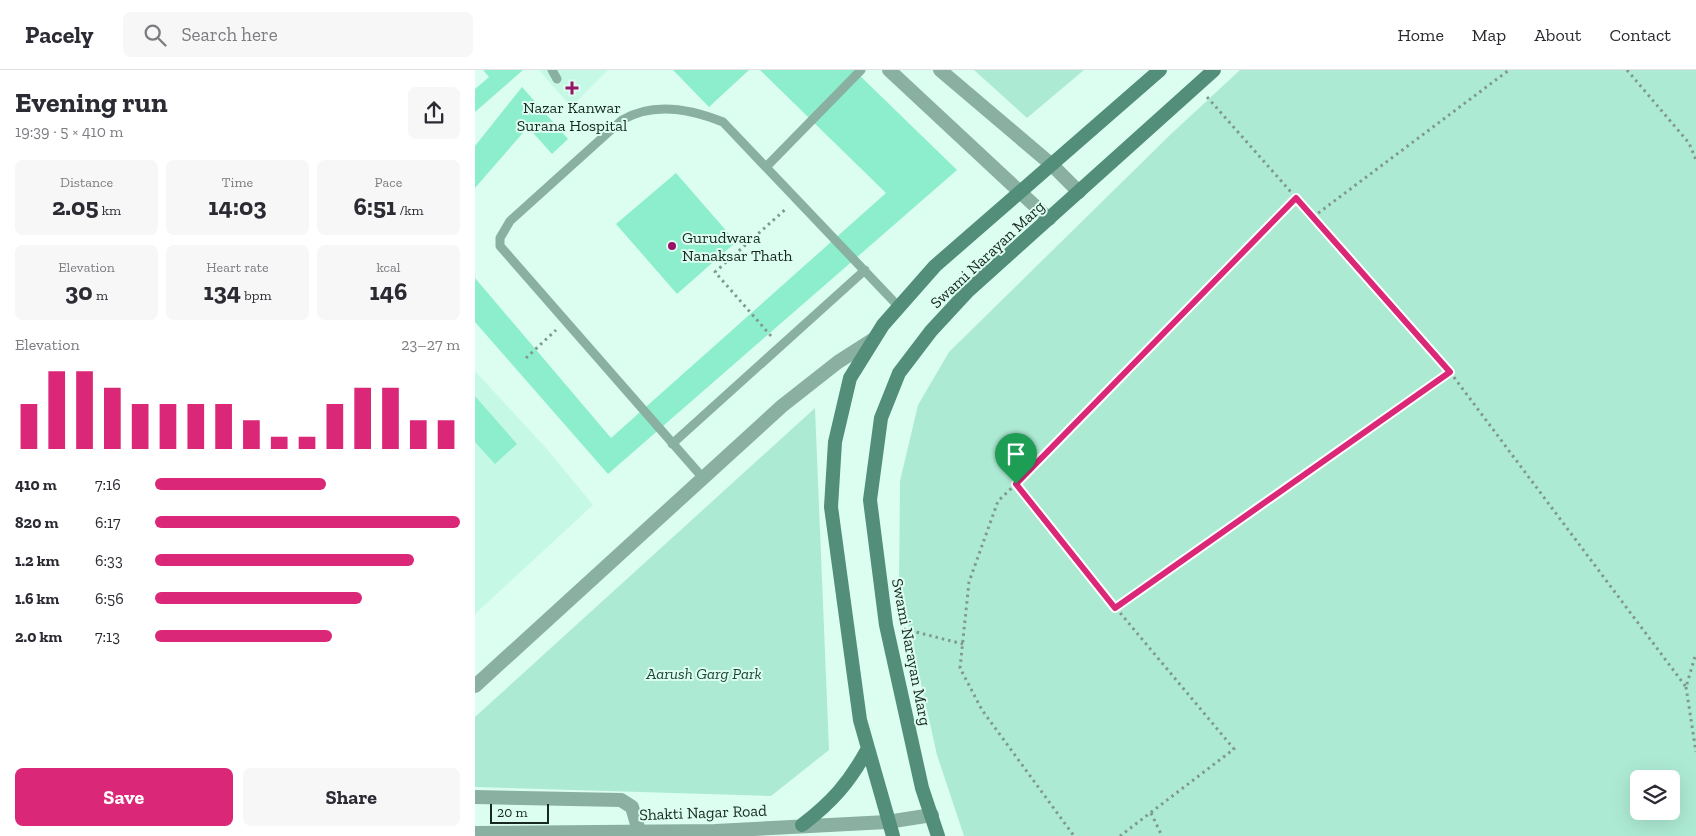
<!DOCTYPE html>
<html lang="en">
<head>
<meta charset="utf-8">
<style>
  :root { --surface:#fff; --page:#f7f7f7; --text:#2b2b33; --muted:#7c7c81; --line:#e1e1e2; --accent:#db2777 }
  body { margin:0; font-family:"Zilla Slab",serif; background:var(--page); color:var(--text); height:100vh; display:flex; flex-direction:column; font-size:19px; white-space:nowrap }
  * { box-sizing:border-box; margin:0 }
  p { font-size:16px; color:var(--muted) }
  .icon { flex:none; width:28px; height:28px; fill:none; stroke:currentColor; stroke-width:2; stroke-linecap:round; stroke-linejoin:round }
  .map { position:relative; flex:1; overflow:hidden }
  .side { display:flex; flex-direction:column; background:var(--surface); width:475px }
  .side>* { flex:none }
  .controls { position:absolute; left:1155px; top:700px; display:grid; gap:10px }
  .controls a { display:grid; place-items:center; width:50px; height:50px; border-radius:8px; background:var(--surface); box-shadow:0 5px 20px #0002; font-size:25px }
  .scale { position:absolute; left:15px; bottom:12px; width:59px; box-sizing:border-box; padding-left:5px; border:2px solid #172721; border-top:0; font-size:14px; line-height:18px; white-space:nowrap; color:#172721; -webkit-text-stroke:4px #dcfef1; paint-order:stroke }
  .pin { position:absolute; display:grid; place-items:center; width:42px; height:42px; color:#fff; margin:-51px -21px; border-radius:50% 50% 50% 0; rotate:-45deg; box-shadow:0 0 5px #0007 }
  .pin .icon { rotate:45deg }
  .round { display:grid; place-items:center; flex:none; width:52px; height:52px; border-radius:8px; background:var(--page) }
  .headline { display:flex; align-items:center; justify-content:space-between; height:85px; padding:0 15px }
  h1 { font-size:28px; font-weight:800; line-height:38px }
  .stats { display:grid; grid-template-columns:repeat(3,1fr); gap:8px; height:85px; padding:5px 15px }
  .stats div { display:grid; align-content:center; border-radius:8px; background:var(--page); text-align:center }
  .stats b { font-size:25px; font-weight:800 }
  .stats small { font-size:14px; font-weight:400 }
  .stats p { font-size:14px }
  .chart { height:140px; padding:10px 15px }
  .chart p { display:flex; justify-content:space-between }
  .chart svg { width:100%; height:90px; margin-top:5px; stroke:var(--accent); stroke-width:6 }
  .cta { display:flex; gap:10px; margin-top:auto; padding:10px 15px }
  .cta a { flex:1; height:58px; border-radius:8px; background:var(--accent); color:#fff; font-size:20px; font-weight:800; line-height:58px; text-align:center }
  .cta a+a { background:var(--page); color:var(--text) }
  ul { padding:0 15px; list-style:none; font-size:16px }
  li { display:grid; grid-template-columns:80px 60px 1fr; align-items:center; height:38px }
  li i { height:12px; border-radius:6px; background:var(--accent) }
  header { display:flex; align-items:center; gap:30px; box-sizing:border-box; height:70px; padding:0 25px; background:var(--surface); border-bottom:1px solid var(--line) }
  header strong { font-size:24px }
  nav { display:flex; gap:28px; margin-inline-start:auto; font-size:18px }
  .search { width:350px; height:45px; background:var(--page); display:flex; align-items:center; gap:12px; box-sizing:border-box; padding:0 18px; border-radius:8px; color:var(--muted); font-size:19px }
  main { display:flex; flex:1; min-height:0 }
  .map>svg:first-child { display:block }
  .built { fill:#c5f9e5 }
  .green { fill:#adead4; fill-rule:evenodd }
  .building { fill:#8ceecd }
  .lines { fill:none; stroke-linecap:round; stroke-linejoin:round }
  .path { stroke:#80998f; stroke-width:3; stroke-dasharray:2.5 4; stroke-linecap:butt }
  .service { stroke:#89b0a1; stroke-width:9 }
  .minor { stroke:#89b0a1; stroke-width:14 }
  .tertiary { stroke:#89b0a1; stroke-width:14 }
  .secondary { stroke:#528e7a; stroke-width:14 }
  .route-casing { stroke:#fff; stroke-width:10 }
  .route { stroke:#db2777; stroke-width:6 }
  .poi-dot { fill:#9a1466; stroke:#dcfef1; stroke-width:2 }
  .labels { text-anchor:middle; stroke-width:4; stroke-linejoin:round; paint-order:stroke }
  .poi-label { font-size:16px; fill:#172721; stroke:#dcfef1 }
  .street-label { font-size:16px; fill:#172721; stroke:#dcfef1 }
  .park-label { font-size:16px; font-style:italic; fill:#1c4739; stroke:#dcfef1 }
</style>
</head>
<body>
<header>
<strong>Pacely</strong>
<div class="search"><svg class="icon" aria-label="search" viewBox="0 0 24 24"><circle cx="10" cy="10" r="6"/><path d="M15 15l6 6"/></svg>Search here</div>
<nav><a>Home</a><a>Map</a><a>About</a><a>Contact</a></nav>
</header>
<main>
<section class="side">
<div class="headline"><div><h1>Evening run</h1><p>19:39 · 5 × 410 m</p></div><a class="round"><svg class="icon" aria-label="share" viewBox="0 0 24 24"><path d="M12 15V3M7 8l5-5 5 5M5 13v7h14v-7"/></svg></a></div>
<div class="stats">
<div><p>Distance</p><b>2.05<small> km</small></b></div>
<div><p>Time</p><b>14:03</b></div>
<div><p>Pace</p><b>6:51<small> /km</small></b></div>
</div>
<div class="stats">
<div><p>Elevation</p><b>30<small> m</small></b></div>
<div><p>Heart rate</p><b>134<small> bpm</small></b></div>
<div><p>kcal</p><b>146</b></div>
</div>
<div class="chart"><p><span>Elevation</span>23–27 m</p>
<svg viewBox="0 0 160 44" preserveAspectRatio="none"><path d="M5 44V22M15 44V6M25 44V6M35 44V14M45 44V22M55 44V22M65 44V22M75 44V22M85 44V30M95 44V38M105 44V38M115 44V22M125 44V14M135 44V14M145 44V30M155 44V30"/></svg>
</div>
<ul>
<li><b>410 m</b>7:16<i style="width:56%"></i></li>
<li><b>820 m</b>6:17<i style="width:100%"></i></li>
<li><b>1.2 km</b>6:33<i style="width:85%"></i></li>
<li><b>1.6 km</b>6:56<i style="width:68%"></i></li>
<li><b>2.0 km</b>7:13<i style="width:58%"></i></li>
</ul>
<div class="cta"><a>Save</a><a>Share</a></div>
</section>
<div class="map">
<svg width="1221" height="766" viewBox="0 0 1221 766">
  <rect width="100%" height="100%" fill="#dcfef1"/>
  <path class="built" d="M64,0h69l-37,37z
    M0,301l71,77 47,57 -118,109z"/>
  <path class="green" d="M499,0h110l-57,48z
    M765,0h456v766h-732l-27,-81 -38,-170 1,-104 18,-76 31,-53 221,-217zM1164,709h32v32h-32z
    M340,338l14,342 -58,46 -296,-9v-70z"/>
  <path class="building" d="M8,0h40l-48,42v-23l14,-12z
    M198,0h76l-40,37z
    M285,0h94l103,100 -349,304 -133,-152v-44l136,160 275,-245z
    M47,17l46,52 -16,15 -24,-27 -53,61v-42z
    M201,103l60,69 -59,52 -61,-70z
    M0,326l42,48 -22,20 -20,-22z"/>
  <g class="lines">
    <path class="path" d="M1152,0l62,73 7,17
      M732,27l243,275 -334,236 -100,-124 280,-286
      M838,147l196,-147
      M296,266l-56,-64 72,-64
      M51,288l30,-28
      M975,302l236,315 10,-34
      M541,414l-18,17 -29,81 -9,86 22,42 92,126
      M641,538l118,141 -114,87
      M429,559l59,15
      M1211,617l10,65
      M676,743l11,23"/>
    <path class="service" d="M77,0l5,9
      M291,97l95,-97
      M197,374l193,-174
      M228,408l-203,-232v-8l10,-17 112,-101c32,-19 69,-11 101,2l176,185"/>
    <path class="minor" d="M414,0l160,149
      M465,0l112,95 27,27
      M0,616l307,-280 56,-44 36,-23
      M0,727l146,3 11,7 7,24"/>
    <path class="tertiary" d="M0,763l240,-2 172,-9 45,-7"/>
    <path class="secondary" d="M327,755c30,-23 47,-42 65,-75
      M418,766l-33,-116 -29,-213 4,-65 15,-64 33,-53 52,-59 225,-196
      M463,766l-16,-48 -36,-163 -16,-125 11,-82 18,-45 32,-42 37,-40 246,-221"/>
  </g>
  <g class="lines">
    <g class="route-casing">
      <path id="route" d="M821,128l154,174 -335,236 -99,-124z"/>
    </g>
    <use href="#route" class="route"/>
  </g>
  <g class="poi-dot">
    <path d="M94.5 10.5h5v5h5v5h-5v5h-5v-5h-5v-5h5z"/>
    <circle cx="197" cy="176" r="5"/>
  </g>
  <g class="labels">
    <g class="poi-label">
      <text x="97" y="43">Nazar Kanwar<tspan x="97" dy="18">Surana Hospital</tspan></text>
      <text x="207" y="173" text-anchor="start">Gurudwara<tspan x="207" dy="18">Nanaksar Thath</tspan></text>
    </g>
    <g class="street-label">
      <text transform="translate(512 184) rotate(-43)" y="6">Swami Narayan Marg</text>
      <text transform="translate(437 582) rotate(79)" y="6">Swami Narayan Marg</text>
      <text transform="translate(228 742) rotate(-2)" y="6">Shakti Nagar Road</text>
    </g>
    <g class="park-label">
      <text x="229" y="609">Aarush Garg Park</text>
    </g>
  </g>
</svg>
<div class="controls">
<a><svg class="icon" aria-label="layers" viewBox="0 0 24 24"><path d="M12 4l9 5-9 5-9-5zM3 14l9 5 9-5"/></svg></a>
</div>
<div class="scale">20 m</div>
<div class="pin" style="left:541px;top:414px;background:#1e9e55"><svg class="icon" aria-label="arrive" viewBox="0 0 24 24"><path d="M6 21V4h12l-3 4 3 4H6"/></svg></div>
</div>
</main>
</body>
</html>
